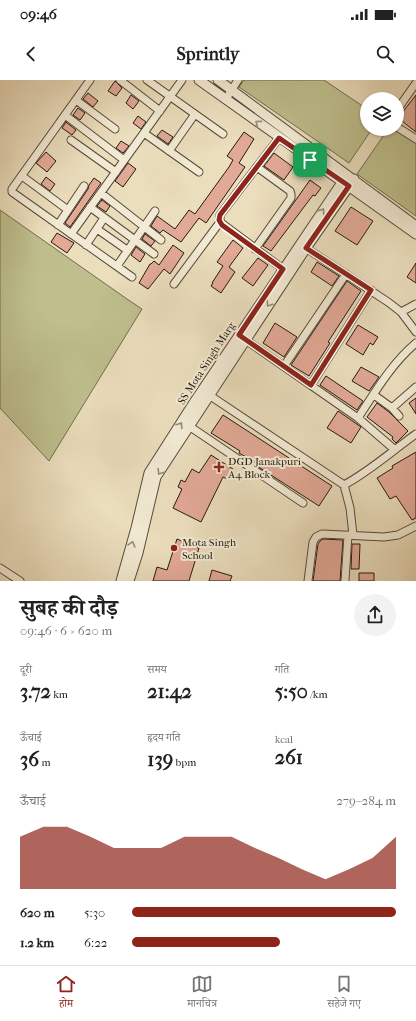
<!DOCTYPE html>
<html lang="hi">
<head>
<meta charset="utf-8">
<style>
  :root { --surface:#fff; --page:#f2f2f2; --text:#202124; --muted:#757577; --line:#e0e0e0; --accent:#8f2418 }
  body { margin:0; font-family:"IM FELL French Canon","Noto Serif Devanagari",serif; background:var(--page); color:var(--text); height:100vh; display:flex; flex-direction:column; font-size:15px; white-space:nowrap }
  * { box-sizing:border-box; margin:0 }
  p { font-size:13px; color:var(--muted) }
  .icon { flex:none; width:22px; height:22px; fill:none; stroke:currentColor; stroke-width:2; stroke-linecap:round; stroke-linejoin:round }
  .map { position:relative; height:501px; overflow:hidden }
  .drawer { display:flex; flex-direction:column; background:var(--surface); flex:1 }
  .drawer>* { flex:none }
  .tools { position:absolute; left:360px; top:12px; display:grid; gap:8px }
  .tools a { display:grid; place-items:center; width:44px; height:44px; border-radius:50%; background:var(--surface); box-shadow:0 1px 3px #0004; font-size:20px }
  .pin { position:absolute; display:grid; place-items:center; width:34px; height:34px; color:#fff; margin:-17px; border-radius:8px; box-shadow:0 2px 6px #0006 }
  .round { display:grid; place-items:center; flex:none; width:42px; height:42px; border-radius:21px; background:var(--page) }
  .summary { display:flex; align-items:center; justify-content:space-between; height:68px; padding:0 20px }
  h1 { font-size:22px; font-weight:700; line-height:30px }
  .figures { display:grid; grid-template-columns:repeat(3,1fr); gap:6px; height:68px; padding:4px 20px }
  .figures div { display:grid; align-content:center }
  .figures b { font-size:20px; font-weight:700 }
  .figures small { font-size:11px; font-weight:400 }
  .figures p { font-size:11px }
  .chart { height:112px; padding:8px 20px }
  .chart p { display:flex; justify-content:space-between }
  .chart svg { width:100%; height:72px; margin-top:4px; fill:var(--accent); opacity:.7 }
  ul { padding:0 20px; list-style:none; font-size:13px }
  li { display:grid; grid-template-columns:64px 48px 1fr; align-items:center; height:30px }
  li i { height:10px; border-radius:5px; background:var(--accent) }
  .status { display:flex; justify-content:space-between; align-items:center; height:28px; padding:0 20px; background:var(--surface); direction:ltr }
  .status svg { height:11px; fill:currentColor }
  header { display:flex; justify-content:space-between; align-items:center; height:52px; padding:0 20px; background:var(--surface); font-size:18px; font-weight:700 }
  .menu { display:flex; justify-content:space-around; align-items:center; height:56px; border-top:1px solid var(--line); background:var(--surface); font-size:11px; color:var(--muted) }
  .menu a { display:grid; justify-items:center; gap:2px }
  .menu .on { color:var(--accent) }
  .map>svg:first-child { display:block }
  .green { fill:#bebf8d; stroke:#716c4e }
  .building { fill:#e2a997; stroke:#241a10 }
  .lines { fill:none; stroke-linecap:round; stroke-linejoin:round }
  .minor-casing { stroke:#564b3b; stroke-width:9 }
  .tertiary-casing { stroke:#564b3b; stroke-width:11 }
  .minor { stroke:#f2ead4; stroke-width:7 }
  .tertiary { stroke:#f2ead4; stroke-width:9 }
  .oneway { stroke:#958c7c }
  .route-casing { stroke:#fff; stroke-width:8 }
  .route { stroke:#8f2418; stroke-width:5 }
  .poi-dot { fill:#8f2418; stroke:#f2ead4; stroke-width:1.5 }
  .labels { text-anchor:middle; stroke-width:4; stroke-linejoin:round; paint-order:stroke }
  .street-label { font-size:11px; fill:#241a10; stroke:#f2ead4 }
  .poi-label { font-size:11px; fill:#241a10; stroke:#f2ead4; text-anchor:start }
</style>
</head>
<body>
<div class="status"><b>09:46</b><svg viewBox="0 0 49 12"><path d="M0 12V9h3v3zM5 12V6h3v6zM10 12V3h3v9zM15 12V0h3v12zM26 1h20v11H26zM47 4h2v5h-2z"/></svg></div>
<header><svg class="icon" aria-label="back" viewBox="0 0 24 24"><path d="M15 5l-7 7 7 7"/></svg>Sprintly<svg class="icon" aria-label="search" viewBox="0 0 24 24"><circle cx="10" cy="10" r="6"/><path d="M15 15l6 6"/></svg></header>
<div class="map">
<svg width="416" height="501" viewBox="0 0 416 501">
  <rect width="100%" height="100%" fill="#ebdebd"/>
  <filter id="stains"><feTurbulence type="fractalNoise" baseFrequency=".005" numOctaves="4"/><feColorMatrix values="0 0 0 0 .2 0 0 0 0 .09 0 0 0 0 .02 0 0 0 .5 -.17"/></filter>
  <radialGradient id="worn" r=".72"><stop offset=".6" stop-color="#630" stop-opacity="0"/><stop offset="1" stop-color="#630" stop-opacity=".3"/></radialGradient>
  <path class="green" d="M244,0h80l43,29v20h5l-23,34 -110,-76z
    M388,49h9l19,12v75l-59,-42z
    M0,130l127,89 15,10 -93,152 -49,-53z"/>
  <path class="building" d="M115,1l7,7 -6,8 -8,-5z
    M88,13l10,8 -5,6 -10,-8z
    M131,15l8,6 -6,8 -7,-6z
    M416,15v37l-18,-14z
    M78,28l7,5 -5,7 -7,-5z
    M138,36l8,6 -5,7 -8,-6z
    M66,42l10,8 -4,5 -10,-7z
    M162,50l11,7 -5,7 -11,-8z
    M244,52l10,7 -15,24 6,4 -39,56 -7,-5 -18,24 -18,-12 -3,3 -9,-7 6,-10 18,13 14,-19 6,4 34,-47 4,-7 -6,-4z
    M121,61l8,5 -6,7 -7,-5z
    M46,72l10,9 -9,11 -11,-9z
    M274,73l19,14 -9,13 -20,-14z
    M128,83l8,6 -13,18 -8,-6z
    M46,97l9,7 -5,7 -9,-7z
    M94,98l7,5 -31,44 -5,-4 23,-34 1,-4z
    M310,100l11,8 -6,8 -2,-1 -42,56 -8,-5z
    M102,120l8,6 -4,6 -9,-6z
    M351,127l22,14 -16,24 -22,-14z
    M57,153l17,10 -7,10 -16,-11z
    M145,154l10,7 -4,5 -9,-7z
    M233,160l10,8 -14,19 6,5 -14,21 -10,-7 2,-3h-1l11,-17 -6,-4z
    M173,165l11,8 -14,21 -6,-5 -16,20 -9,-6 11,-19h1l3,-3 5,4z
    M136,167l9,7 -5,8 -9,-7z
    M258,178l10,7 -15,21 -11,-8z
    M317,182l22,14 -7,10 -21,-14z
    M416,183v20l-9,-6z
    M347,201l14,10 -33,51 2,1 -21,33 -18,-11z
    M275,243l22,14 -13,20 -21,-14z
    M358,245l20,12 -5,8 -3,-2 -7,12 -17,-11z
    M361,287l18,10 -10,14 -17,-10z
    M326,296l37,25 -6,9 -37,-25z
    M416,318v16l-7,-11z
    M377,323l12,9 19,19 -12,12 -4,-4 1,-2 -26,-20z
    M338,331l23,16 -10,16 -24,-15z
    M223,335l109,71 -13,20 -62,-40 1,-2 -19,-11 1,-2 -29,-18z
    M416,372v66l-4,2 -16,-24 -6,3 -13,-21 16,-10 -1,-2z
    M211,375l22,14 -6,10 -4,-2 -22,45 -28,-14 9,-19 -4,-2 3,-7 4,2 7,-13 7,4z
    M177,459l22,9 -10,33h-36l4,-14 10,3z
    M323,459l20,1 -3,41h-27l5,-37 2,-3z
    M352,464h8l-1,25h-8z
    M212,490l20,6 -2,5h-21z
    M359,493h15v8h-15z"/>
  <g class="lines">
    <g class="minor-casing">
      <path id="minor" d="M90,0l-78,109v3l120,85
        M120,0l40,31
        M147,0l76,54
        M226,19l12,-19
        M76,20l39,29
        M397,30l19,-27
        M65,35l59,45
        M397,47l19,12
        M144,53l55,39
        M71,60l45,32
        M169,71l26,-37
        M22,96l46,34
        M101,113l60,47
        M90,127l64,47
        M220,142l63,47
        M58,145l26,-39
        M97,149l30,21
        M71,154l111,-154
        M86,165l18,-27
        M306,168l82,54 13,10 15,20
        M255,169l36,-51v-4l-1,-3 -33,-24
        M117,186l38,-55
        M174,204l46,-62v-7l59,-77
        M401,232l15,-8
        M243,258l115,80 36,31
        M284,286l62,-92
        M311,305l60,-95
        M209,315l135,90 6,23 3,27
        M374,315l18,13 7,8
        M392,328l24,-21
        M358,338c17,-26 34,-55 58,-75
        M189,346l114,77
        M344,405c26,-14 48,-34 72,-51
        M0,488l20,13
        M308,501l5,-39 3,-5 6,-3 62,3 14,-2 18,-9
        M345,501l3,-46"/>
    </g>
    <g class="tertiary-casing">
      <path id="tertiary" d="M199,0l217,154
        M218,0l198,146
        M121,501l15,-53 13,-55 46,-72 152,-226
        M129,501l9,-28 18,-76 150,-229 48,-69"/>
    </g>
    <use href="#minor" class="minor"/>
    <use href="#tertiary" class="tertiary"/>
  </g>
  <defs><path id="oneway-chevron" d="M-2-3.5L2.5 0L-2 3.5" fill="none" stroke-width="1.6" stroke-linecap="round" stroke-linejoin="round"/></defs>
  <g class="oneway">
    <use href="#oneway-chevron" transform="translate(258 43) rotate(-144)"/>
    <use href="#oneway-chevron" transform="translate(322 131) rotate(-56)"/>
    <use href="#oneway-chevron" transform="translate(269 224) rotate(123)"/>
    <use href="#oneway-chevron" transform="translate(180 345) rotate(-57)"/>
    <use href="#oneway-chevron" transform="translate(160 392) rotate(122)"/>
    <use href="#oneway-chevron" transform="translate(132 464) rotate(-74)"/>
  </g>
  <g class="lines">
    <g class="route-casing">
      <path id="route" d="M279,58l70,48 -43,62 65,42 -60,95 -72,-50 44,-66 -61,-44 -3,-5 1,-5z"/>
    </g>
    <use href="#route" class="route"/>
  </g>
  <g class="poi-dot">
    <path d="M217 381h4v4h4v4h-4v4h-4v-4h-4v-4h4z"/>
    <circle cx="174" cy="468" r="4"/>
  </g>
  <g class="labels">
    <g class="street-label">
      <text transform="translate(206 283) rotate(-57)" y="4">SS Mota Singh Marg</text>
    </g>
    <g class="poi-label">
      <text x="228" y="385">DGD Janakpuri<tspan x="228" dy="13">A4 Block</tspan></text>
      <text x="182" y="466">Mota Singh<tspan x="182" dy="13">School</tspan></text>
    </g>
  </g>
  <rect width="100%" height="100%" filter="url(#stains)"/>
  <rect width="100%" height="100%" fill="url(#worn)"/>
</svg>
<div class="tools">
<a><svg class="icon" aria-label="layers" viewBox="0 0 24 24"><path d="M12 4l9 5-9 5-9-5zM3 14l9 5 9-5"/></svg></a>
</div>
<div class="pin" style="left:310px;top:80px;background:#1e9e55"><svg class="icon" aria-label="arrive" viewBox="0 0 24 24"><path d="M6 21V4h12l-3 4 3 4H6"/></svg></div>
</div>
<section class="drawer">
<div class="summary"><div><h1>सुबह की दौड़</h1><p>09:46 · 6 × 620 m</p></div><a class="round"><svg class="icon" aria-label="share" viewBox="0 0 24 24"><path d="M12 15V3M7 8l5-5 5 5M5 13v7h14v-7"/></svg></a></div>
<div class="figures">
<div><p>दूरी</p><b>3.72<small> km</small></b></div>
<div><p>समय</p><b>21:42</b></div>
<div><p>गति</p><b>5:50<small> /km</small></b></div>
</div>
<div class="figures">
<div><p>ऊँचाई</p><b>36<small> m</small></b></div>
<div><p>हृदय गति</p><b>139<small> bpm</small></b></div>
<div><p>kcal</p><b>261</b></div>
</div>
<div class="chart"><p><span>ऊँचाई</span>279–284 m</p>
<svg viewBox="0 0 160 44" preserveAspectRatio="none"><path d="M0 44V12L10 6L20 6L30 12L40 19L50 19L60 19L70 12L80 12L90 12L100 19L110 25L120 32L130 38L140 32L150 25L160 12V44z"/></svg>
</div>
<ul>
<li><b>620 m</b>5:30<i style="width:100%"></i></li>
<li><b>1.2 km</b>6:22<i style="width:56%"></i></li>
</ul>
</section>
<nav class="menu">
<a class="on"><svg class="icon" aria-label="home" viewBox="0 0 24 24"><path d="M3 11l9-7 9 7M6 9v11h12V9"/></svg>होम</a>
<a><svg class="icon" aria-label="map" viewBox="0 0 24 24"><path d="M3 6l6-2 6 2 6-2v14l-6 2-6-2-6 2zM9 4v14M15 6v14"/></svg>मानचित्र</a>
<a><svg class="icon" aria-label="saved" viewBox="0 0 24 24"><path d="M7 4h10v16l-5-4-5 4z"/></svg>सहेजे गए</a>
</nav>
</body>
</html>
